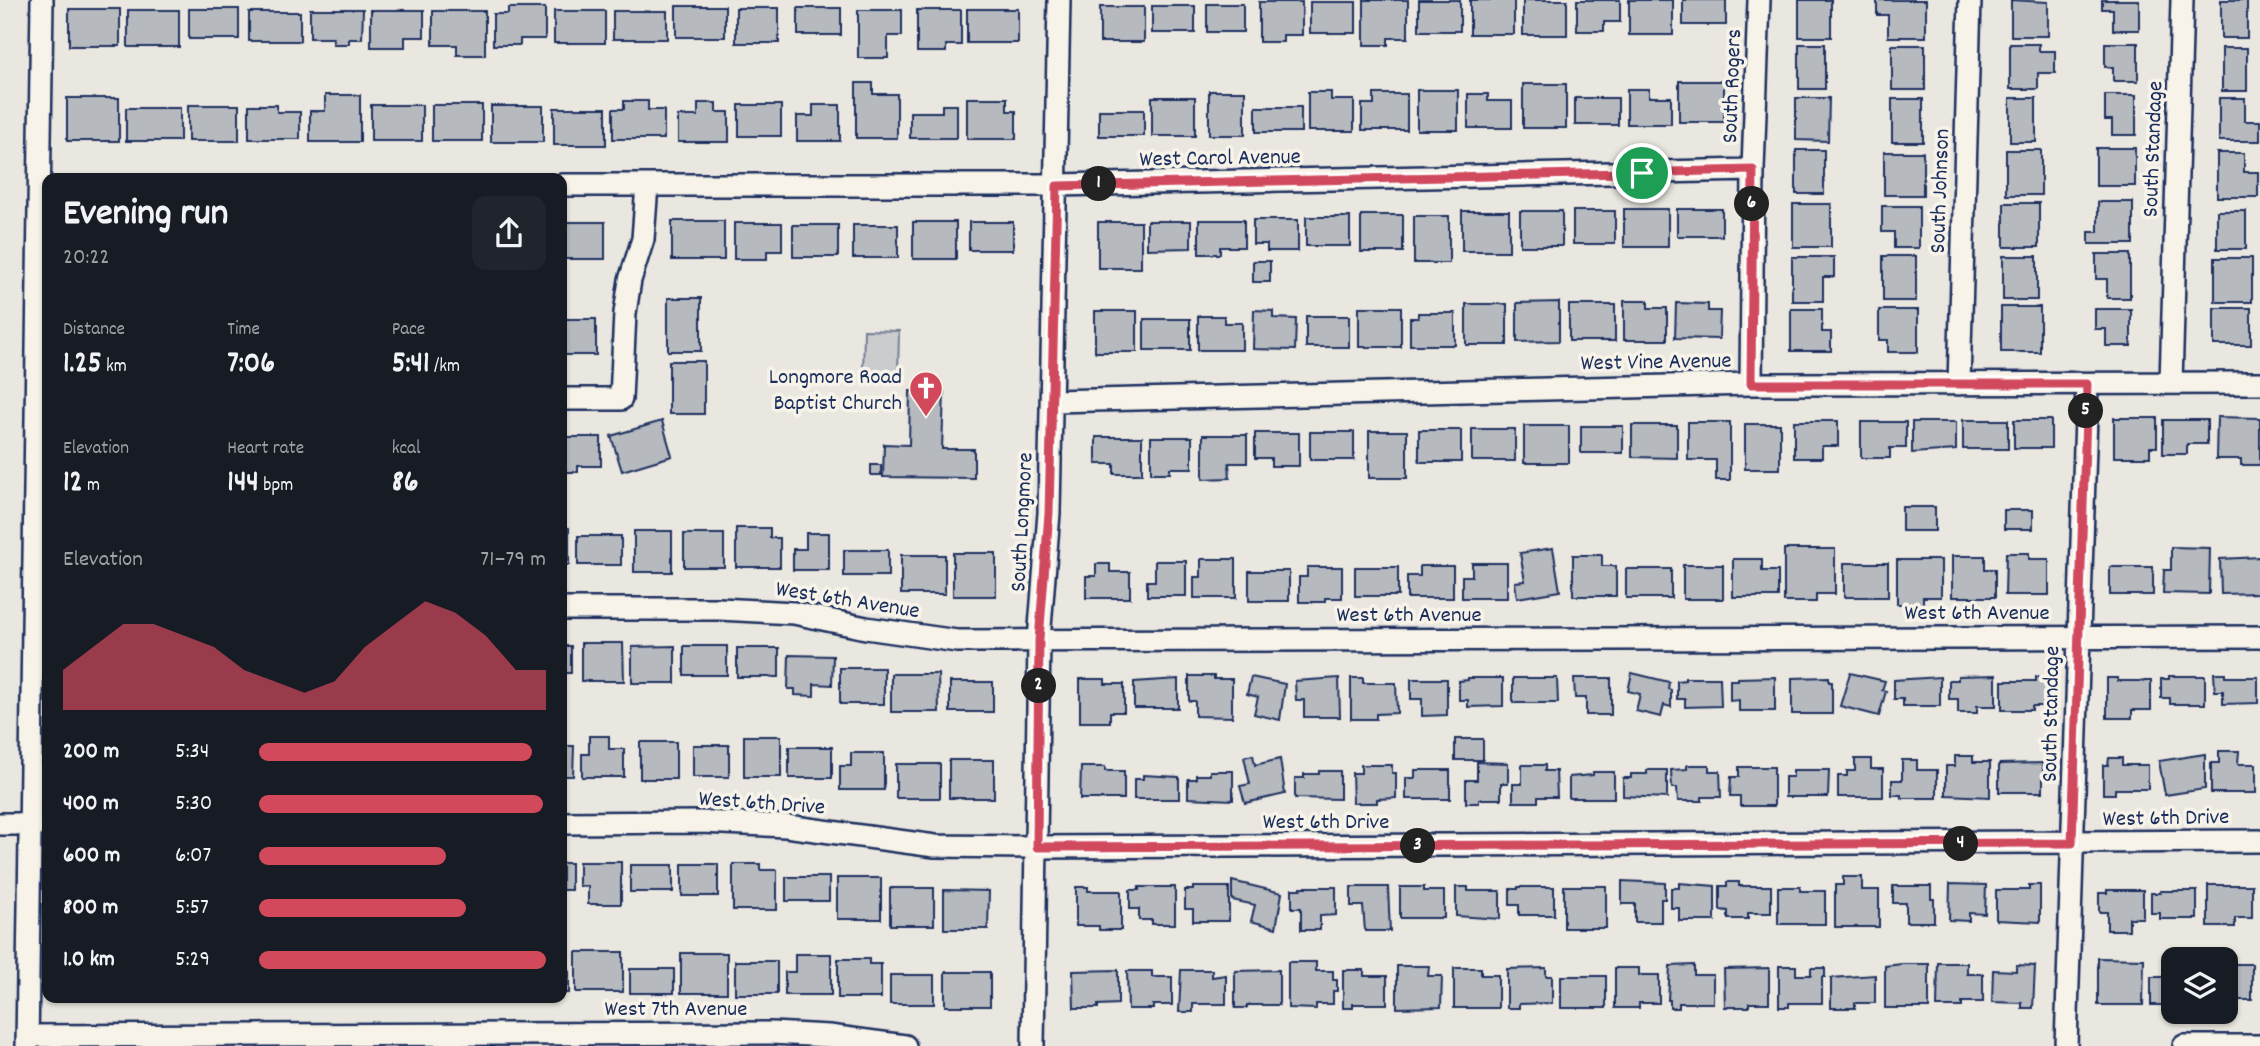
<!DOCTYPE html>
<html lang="en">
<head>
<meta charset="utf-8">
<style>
  :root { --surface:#171b24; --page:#20242c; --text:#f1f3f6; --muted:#9ea1a6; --accent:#d1495b }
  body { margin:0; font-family:Dekko,sans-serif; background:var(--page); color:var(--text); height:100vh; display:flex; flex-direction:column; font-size:26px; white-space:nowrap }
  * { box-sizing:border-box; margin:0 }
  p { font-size:23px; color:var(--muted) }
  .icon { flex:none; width:38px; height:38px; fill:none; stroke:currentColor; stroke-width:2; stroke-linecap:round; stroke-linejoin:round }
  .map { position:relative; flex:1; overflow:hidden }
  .details { position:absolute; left:42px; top:173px; width:525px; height:830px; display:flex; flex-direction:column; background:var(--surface); border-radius:14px; box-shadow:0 2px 5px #0004 }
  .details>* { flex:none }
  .controls { position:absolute; left:2161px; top:947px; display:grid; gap:14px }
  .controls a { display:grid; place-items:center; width:77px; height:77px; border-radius:14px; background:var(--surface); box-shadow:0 2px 5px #0004; font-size:35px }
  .pin { position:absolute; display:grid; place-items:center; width:60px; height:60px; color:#fff; margin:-30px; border:4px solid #fff; border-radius:50%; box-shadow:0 2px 7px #0007 }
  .km { position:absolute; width:35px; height:35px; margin:-18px; border-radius:50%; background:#222; color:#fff; font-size:19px; line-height:35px; text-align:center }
  .round { display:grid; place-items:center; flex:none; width:74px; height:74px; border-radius:14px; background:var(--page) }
  .summary { display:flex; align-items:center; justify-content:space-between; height:119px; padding:0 21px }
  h1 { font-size:38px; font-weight:700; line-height:52px }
  .metrics { display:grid; grid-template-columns:repeat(3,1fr); gap:10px; height:119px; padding:7px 21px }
  .metrics div { display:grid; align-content:center }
  .metrics b { font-size:30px; font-weight:700 }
  .metrics small { font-size:19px; font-weight:400 }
  .metrics p { font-size:19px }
  .chart { height:196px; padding:14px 21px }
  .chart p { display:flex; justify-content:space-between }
  .chart svg { width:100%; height:126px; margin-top:7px; fill:var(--accent); opacity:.7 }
  ul { padding:0 21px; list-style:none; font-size:23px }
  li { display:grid; grid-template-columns:112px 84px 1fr; align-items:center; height:52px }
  li i { height:18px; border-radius:9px; background:var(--accent) }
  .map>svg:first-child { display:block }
  .green { fill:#cbcccd; stroke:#737e96; stroke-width:2 }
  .building { fill:#b6babf; stroke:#1b2f5e; stroke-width:2 }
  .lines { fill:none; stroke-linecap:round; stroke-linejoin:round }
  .minor-casing { stroke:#1b2f5e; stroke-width:26 }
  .minor { stroke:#f7f3e8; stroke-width:21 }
  .route-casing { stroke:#fff; stroke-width:14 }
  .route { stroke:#d1495b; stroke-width:9 }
  .labels { text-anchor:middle; stroke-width:7; stroke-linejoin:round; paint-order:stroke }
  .street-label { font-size:23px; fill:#1b2f5e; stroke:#f7f3e8 }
  .poi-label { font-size:23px; fill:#1b2f5e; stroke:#f7f3e8; text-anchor:end }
</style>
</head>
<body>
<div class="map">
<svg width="2260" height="1046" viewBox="0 0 2260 1046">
  <rect width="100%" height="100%" fill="#eae7e0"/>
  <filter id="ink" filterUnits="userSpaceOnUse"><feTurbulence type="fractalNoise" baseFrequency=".0143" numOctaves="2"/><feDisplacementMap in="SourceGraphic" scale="14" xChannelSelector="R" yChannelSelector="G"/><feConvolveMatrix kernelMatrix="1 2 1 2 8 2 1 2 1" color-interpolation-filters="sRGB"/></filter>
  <g filter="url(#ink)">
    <path class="green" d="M864,330l35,1 -1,45 -35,-1z"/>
    <path class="building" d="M1364,0h44v38h-20v7h-24z
      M1419,0h41v31h-41z
      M1470,0h44v34h-44z
      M1523,0h44v35h-44z
      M1577,0h43v22h-16v9h-27z
      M1629,0h44v35h-44z
      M1683,0h43v25h-43z
      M1799,0h32v37h-32z
      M1877,0h49v37h-38v-22h-11z
      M2011,0l37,2v34h-37z
      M2102,0h37v30h-26v-21h-11z
      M2221,0h26v38h-26z
      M1259,2h43v33h-19v7h-24z
      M1310,2h46v31h-46z
      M1207,4h36v28h-36z
      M676,6h49v31h-49z
      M1152,6h43v27h-43z
      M1100,7h44v35h-44z
      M508,8h37v31h-25v6h-27v-31h15z
      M736,8h43v35h-43z
      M798,8h43v27h-43z
      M69,9h51v37h-51z
      M189,9h50v30h-50z
      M310,9h53l-1,30h-13v5h-16v-6h-23z
      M967,9h51v34h-51z
      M128,10h51v37h-51z
      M371,10h53v27h-19v10h-34z
      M858,10h44v26h-14v22h-30z
      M917,10h44v35h-15v7h-29z
      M433,11h52v44h-28v-10h-24z
      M554,11h51v32h-51z
      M613,11h54v28h-54z
      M249,12h51v29h-51z
      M2105,43h33v38h-25v-14h-8z
      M1799,44h26v45h-26z
      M2010,44h29v7h16v22h-17v16h-28z
      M1892,45h33v45h-33z
      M2222,48h25v43h-25z
      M1679,81h45v41h-45z
      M856,83h17v11h24v44h-41z
      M1523,84h43v44h-43z
      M1627,89h22v8h22v27h-44z
      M1417,90h41v40h-41z
      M1209,91h36v44h-36z
      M1308,92h23v8h23v31h-46z
      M1374,94h33v36h-45v-26h12z
      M1468,94h20v7h24v27h-44z
      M325,95h35v47h-50v-31h15z
      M2105,95h31v40h-24v-15h-7z
      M1152,97h43v39h-43z
      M67,98h52v43h-52z
      M967,98h40v13h9v28h-49z
      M1575,98h43v27h-43z
      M1796,98h33l-1,43 -32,-1z
      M2010,98h26v44h-26z
      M2219,98h26v23h15v20h-41z
      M1892,99h31v43h-31z
      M624,101h24v9h16v29h-51v-30h11z
      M698,103h18v9h13v30h-51v-26h20z
      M188,105h51v36h-51z
      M249,105h28v7h23v27h-51z
      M371,105h51v36h-51z
      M432,105h50v36h-50z
      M739,105h42v31h-42z
      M813,105h27v36h-43v-25h16z
      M942,105h15v33h-47v-26h32z
      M491,106h52v36h-52z
      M1256,107h45v25h-45z
      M126,108h54v33h-54z
      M554,108h52v37h-52z
      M1099,110h45v26h-45z
      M2096,148h39v38h-39z
      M1796,150h28v44h-28z
      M2006,150h35v45h-35z
      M1884,152h39v43h-39z
      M2217,153h27v19h14v25h-41z
      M2098,202h35v42h-44v-12h9z
      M2004,203h35v44h-35z
      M1793,204h38v43h-38z
      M1882,206h37v42h-25v-16h-12z
      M1624,209h44v38h-44z
      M1677,209h45v27h-45z
      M1462,211h47v40h-47z
      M1520,211h42v35h-42z
      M1573,211h42v33h-42z
      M2217,211h29v38h-29z
      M1361,215h42v37h-42z
      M1414,216h35v47h-35z
      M1306,217h44v29h-44z
      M1199,220h45v27h-24v7h-21z
      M1253,220h45v31h-31v-7h-14z
      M672,221h52v39h-52z
      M1147,221h44v27l-44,1z
      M562,222h43v37h-43z
      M913,222h43v37h-43z
      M969,222h44v28h-44z
      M1098,222h43v46h-43z
      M734,223h48v28h-15v8h-33z
      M793,225h45v32h-45z
      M853,225h45v33h-45z
      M2096,254h34v44h-23v-19h-11z
      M1883,256h33v45h-33z
      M2003,256h34v44h-34z
      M1792,257h42v20h-11v24h-31z
      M2215,258h37v44h-37z
      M1253,261h17v21h-17z
      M668,298h33v53h-33z
      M1624,301h24v7h19v32h-43z
      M1559,302v39l-42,1v-39z
      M1676,303l32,1v7h12l-1,28 -44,-1z
      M1466,304h41v41h-41z
      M1569,305h46v36h-46z
      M1359,307h42v40h-42z
      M2001,307h39v45h-39z
      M2214,308h37v37h-37z
      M1791,309h31v23h9v19h-40z
      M2095,309h36v37h-25v-17h-11z
      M1254,310l19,1v7l23,1 -1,31 -42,-1z
      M1879,310h39v42h-30v-12h-9z
      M1095,311h42v41h-42z
      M1418,313h37v32h-45v-27h8z
      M1198,316h26v7h18v27h-44z
      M1306,316h43v31h-43z
      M562,319h34v36h-34z
      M1144,319h46v31h-46z
      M669,361h35v53h-35z
      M910,391l34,1 -2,57h32v29l-91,-1 1,-33 25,1z
      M2217,417l43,1v47h-19v-6h-25z
      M2114,418h43v29h-7v10h-36z
      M1963,420h45v29h-45z
      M2014,420h37v28h-37z
      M2163,420h44v24h-20v10h-24z
      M662,421l10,35 -50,15 -11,-35z
      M1794,421h44v25h-16v12h-28z
      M1688,422h42v58h-14v-20h-28z
      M1861,422h45v26h-16v10h-29z
      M1912,422h44v28l-44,3z
      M1745,424h35v45h-35z
      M1632,425h45v33l-45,-1z
      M1524,426h45v37h-45z
      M1581,426h42v27h-42z
      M1472,429h43v32h-43z
      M1419,430h42v32h-42z
      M1369,431h38v47h-38z
      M1310,432h44v28h-44z
      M1255,433h44v33h-28v-8h-16z
      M1203,435h44v28h-18l1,15 -27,1z
      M562,437h39v29h-23v6h-16z
      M1096,437h46v37h-28v-10h-18z
      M1151,437h41v31h-22v5h-19z
      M871,465h10v10h-10z
      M1902,507h33v24h-33z
      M2004,510h29v19h-29z
      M562,528h7v37h-7z
      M736,528h34v10h10v29h-44z
      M634,531h38v41h-38z
      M806,533h23v37h-36v-21h13z
      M684,534h40v33h-40z
      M578,536h43v29h-43z
      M2171,547l39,1 -1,46 -46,-1 1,-23h7z
      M1553,548l7,43 -43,7 -2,-16 10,-1 -5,-28z
      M1784,549h51v45h-19v8h-32z
      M844,550h44v26h-44z
      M953,553h43v43h-43z
      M2006,553h23v6h20v36h-44z
      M901,555h44v39h-44z
      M1573,555h29v11h14v30h-43z
      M1952,556h33v13h10v28h-43z
      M2260,557v36l-39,1 -1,-35z
      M1201,559h35v39h-42v-21h7z
      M1733,559h29v12h16v26h-45z
      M1897,560h44v37h-18v7h-26z
      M1155,561h31v35h-39v-15h8z
      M1472,563h35v35h-45v-22h10z
      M1844,563h44v34h-44z
      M1096,564h14v8h20v26h-44v-22h10z
      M1683,565h40v34h-40z
      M1420,566h33v32h-46v-22h13z
      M1307,567h35v31h-17v4h-26v-25h8z
      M1355,567h43v29h-43z
      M2110,567h43v28h-43z
      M1626,569h45v29h-45z
      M1249,571h40v30h-40z
      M581,643h42l1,38h-43z
      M562,646h9v27h-9z
      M675,646v37h-43v-36z
      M684,646h43v29h-43z
      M737,648h42v29h-42z
      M789,655l44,1 -1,29 -18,-1v12l-19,-1v-6h-7z
      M840,668h44v36h-44z
      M1632,673l37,9 -1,7 3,1v17l-7,-2 -3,12 -25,-6 4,-17 -12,-3z
      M1850,673l35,8 -3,9 4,1 -7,25 -39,-10z
      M2214,673h11v4h33v26l-35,1v-13h-8z
      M891,674h47l1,38h-48z
      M1996,675v31h-19v7h-19v-14h-9v-19h9v-4z
      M1189,676h25v3h18v38l-37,-1v-15h-6z
      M2169,676h36v28h-35v-6h-9v-19h8z
      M1251,677l34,7 -5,36 -26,-6 4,-17 -11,-3z
      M1775,677v34h-36v-11l-9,1v-21h8v-2z
      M1829,677v5h3v32h-40v-36z
      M1940,677v29h-37v-7h-9v-19z
      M2036,677h11v29h-15v4h-30v-29h34z
      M1339,678l1,39h-36v-17h-8l-1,-19z
      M1351,678h12v5h33l1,30 -21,1v5h-25z
      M1468,678h35v28l-35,1v-7h-9v-19l9,-1z
      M1513,678h44l1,25h-45z
      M1574,678h37v37h-25v-17h-11z
      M1685,678h35l1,28 -36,1v-8h-8v-18l8,-1z
      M2107,678h11v3h33v29h-19v8h-25z
      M1080,679h25v5h19v28h-14v10h-30z
      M1178,679v29h-44v-26z
      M1411,679h36v36l-25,1v-17h-11z
      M950,682h43v30h-43z
      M589,736h20v13h15v28h-42v-23h7z
      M744,736h37v41h-37z
      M1455,739h28v21h-28z
      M640,742h36v37h-36z
      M693,745h36v32h-36z
      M562,746h12l-1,30h-11z
      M789,747h43v31h-43z
      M2219,751h20l-1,13h18v29h-45v-30h8z
      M851,753h33v37h-44v-24h11z
      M2205,754v35l-40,6 -6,-34z
      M1253,755l2,10 25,-6 5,35 -40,9 -5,-17 10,-2 -6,-27z
      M1955,756h18v6h17v35l-44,-2v-29h9z
      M2109,758h13v7h26v24h-33v5h-12v-29h5z
      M1855,759h16v10h12v28h-45v-21h9v-5h8z
      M949,760h45v38h-45z
      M1902,760h15v10h20v28h-36v-3h-9v-15h10z
      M1477,762l31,1v20h-7v16h-22v4h-13v-23h11z
      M2043,763v29h-44v-28z
      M896,764h44v34h-44z
      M1361,765h31v8h4v25l-19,1v4h-24l-1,-30h9z
      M1522,765h23v6h11l1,26h-19v5h-25v-18h9z
      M1687,765h22v6h11l1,26h-19v4h-24l-1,-13h-5l-1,-18 16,-1z
      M1081,767h24v4h19v28h-44z
      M1739,767h35v39h-34v-10h-10l1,-19h8z
      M1415,770h35v29h-44v-21h9z
      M1647,770h20v28l-44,-2v-18h8v-4h16z
      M1793,770h36l-1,27h-43v-20h8z
      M1210,771h23v29l-45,-2v-19h8v-4h14z
      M1319,771h21v28l-45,-1v-20h9v-4h15z
      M1593,772h21v26h-45v-21l24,-2z
      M1143,775l36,2v22h-45v-20h9z
      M579,862h42v42h-33v-18h-9z
      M562,863h9v27h-9z
      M682,864h36v32h-36z
      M733,864h27v6h17v40h-44z
      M630,865h43v27h-43z
      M786,877h43v24h-43z
      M1843,877h19v13h17v37h-44v-42h8z
      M837,878h44v41h-44z
      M1232,881l50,12 -6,35 -25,-7 4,-16 -23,-5z
      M1622,881l43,2v16h-4v23h-26v-18h-13z
      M1727,882h12v4h32v27h-23v6h-20v-8l-8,-1v-24h7z
      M1679,883l36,3v35h-36v-13h-8v-20h8z
      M1950,884l36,1 -1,29 -16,-1v8l-20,-1z
      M2029,885h11v37l-44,-2v-30h33z
      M2208,885h44v33h-17v9h-27z
      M1564,886h42v42h-42z
      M1893,886h38v13h3v23h-28v-19h-13z
      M1076,887h12v4h33v39h-22v-4h-23z
      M1139,887h36v37h-23v-4h-13v-11h-9v-19h9z
      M1193,887h36v34h-36v-12h-8v-19h8z
      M1301,887h35v28l-16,1v14h-19v-22h-9v-19h9z
      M1351,887h37l2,44h-25l-2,-25h-12z
      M1400,887h24v4h20v27h-44z
      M1456,887h12v4h32v28l-44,-3z
      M1518,887h36v28h-35v-10h-9v-16h8z
      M1778,887h22v4h25v33h-47z
      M890,888h44v37h-44z
      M944,890l45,1 -1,38h-44z
      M2107,890h36v28h-14v12h-22v-18h-8v-19h8z
      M2160,891h37v28h-37v-6h-9v-20h9z
      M576,952h47v40h-47z
      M681,953h46v40h-46z
      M795,954h36v41h-46v-23h10z
      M2098,958l46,1 -1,46h-45z
      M838,959h31v5h12v34h-43z
      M735,961h42v33h-42z
      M1288,962h28v9h17v9h4v11h-4v13h-17v5l-28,-1z
      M1938,963h29v11h16v28h-21v5h-25z
      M1902,964h27v44h-44v-42z
      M2226,964h26v36h-26z
      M1694,965v10h19v28h-34v5h-9v-8h-2l2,-34z
      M2016,965l19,1 -2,42h-11v-5l-30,-1 1,-32 23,1z
      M1397,966h32l-1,10h14l-1,31 -44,1z
      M1779,966h17v9h15v-7h14v9h-3v26h-33v4h-10z
      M1454,968h27v7h17v33h-44z
      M1546,968v8h6v27l-33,1v4h-12v-39z
      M1615,968h24v7h20v28h-20v5h-24z
      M1769,968v35h-20v4h-24l-1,-38z
      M562,969h7v24h-7z
      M630,969h44v24h-44z
      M1118,970v34l-20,1v3h-24l-1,-37z
      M1181,970h31v7l14,-2v29h-33v8h-14z
      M1279,970v35h-32v3h-12v-37z
      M1343,970h21v6h23v28h-34v4h-10z
      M1127,971h25v6h20v28h-19v4h-25z
      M945,972h45v34h-45z
      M890,975h44v29h-44z
      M1875,975v28h-20v5h-24v-30z
      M1561,976h45v32h-45z
      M2151,977h23v28h-23z"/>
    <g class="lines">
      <g class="minor-casing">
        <path id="minor" d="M562,185h495l696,-15
          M2171,383l11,-383
          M1751,384l2,-214 6,-170
          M1959,384l11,-384
          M562,399h59l4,-86 5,-33 13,-41 4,-54
          M1053,401l698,-17 509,-1
          M562,609h157l75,4 72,15 91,13 1303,-4
          M562,823l139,-1 85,4 149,20 102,1 1223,-6
          M0,824h47
          M27,1036l744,-3 58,3 76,10
          M27,1046l15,-1046
          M1033,1046l6,-406 10,-127 10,-513
          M2066,1046l21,-662
          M2184,1046h76"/>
      </g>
      <use href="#minor" class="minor"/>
    </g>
  </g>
  <g class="lines" filter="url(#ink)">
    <g class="route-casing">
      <path id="route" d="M1753,170l-2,214h336l-15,459 -1035,4 2,-207 10,-127 8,-327z"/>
    </g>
    <use href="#route" class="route"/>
  </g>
  <defs>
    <g id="church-pin" transform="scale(1.75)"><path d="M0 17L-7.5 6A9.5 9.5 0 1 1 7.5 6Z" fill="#d1495b" stroke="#f7f3e8"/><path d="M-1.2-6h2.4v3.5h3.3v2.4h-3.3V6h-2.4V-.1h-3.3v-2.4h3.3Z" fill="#fff"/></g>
  </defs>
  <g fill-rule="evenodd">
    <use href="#church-pin" x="926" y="388"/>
  </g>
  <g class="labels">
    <g class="street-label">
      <text transform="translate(1730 86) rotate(-88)" y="8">South Rogers</text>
      <text transform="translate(2151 149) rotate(-88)" y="8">South Standage</text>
      <text transform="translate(1220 156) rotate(-1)" y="8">West Carol Avenue</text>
      <text transform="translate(1938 191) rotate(-88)" y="8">South Johnson</text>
      <text transform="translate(1656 360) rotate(-1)" y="8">West Vine Avenue</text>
      <text transform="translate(1020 522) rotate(-87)" y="8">South Longmore</text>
      <text transform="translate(848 598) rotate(9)" y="8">West 6th Avenue</text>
      <text x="1977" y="619">West 6th Avenue</text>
      <text x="1409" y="621">West 6th Avenue</text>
      <text transform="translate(2049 714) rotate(-89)" y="8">South Standage</text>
      <text transform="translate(762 801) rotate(4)" y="8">West 6th Drive</text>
      <text transform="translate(2166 816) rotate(-1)" y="8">West 6th Drive</text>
      <text x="1326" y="828">West 6th Drive</text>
      <text x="676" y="1015">West 7th Avenue</text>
    </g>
    <g class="poi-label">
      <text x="902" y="383">Longmore Road<tspan x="902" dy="26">Baptist Church</tspan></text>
    </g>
  </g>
</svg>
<div class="controls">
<a><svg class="icon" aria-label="layers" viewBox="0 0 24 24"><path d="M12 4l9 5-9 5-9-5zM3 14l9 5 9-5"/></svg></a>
</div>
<div class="pin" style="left:1642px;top:173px;background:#1e9e55"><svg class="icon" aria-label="arrive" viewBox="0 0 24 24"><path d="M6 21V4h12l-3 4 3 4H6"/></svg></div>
<b class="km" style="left:1099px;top:184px">1</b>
<b class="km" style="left:1039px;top:686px">2</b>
<b class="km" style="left:1418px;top:846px">3</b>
<b class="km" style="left:1961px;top:844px">4</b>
<b class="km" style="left:2086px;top:411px">5</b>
<b class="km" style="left:1752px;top:204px">6</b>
<section class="details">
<div class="summary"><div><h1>Evening run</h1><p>20:22</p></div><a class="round"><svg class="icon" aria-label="share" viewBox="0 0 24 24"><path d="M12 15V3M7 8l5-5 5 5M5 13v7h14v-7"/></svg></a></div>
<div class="metrics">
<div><p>Distance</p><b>1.25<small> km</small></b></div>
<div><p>Time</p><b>7:06</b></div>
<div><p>Pace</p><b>5:41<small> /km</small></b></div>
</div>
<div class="metrics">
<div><p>Elevation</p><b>12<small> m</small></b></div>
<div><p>Heart rate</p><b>144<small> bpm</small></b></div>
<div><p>kcal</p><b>86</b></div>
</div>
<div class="chart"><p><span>Elevation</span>71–79 m</p>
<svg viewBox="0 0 160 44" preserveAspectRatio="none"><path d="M0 44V30L10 22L20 14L30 14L40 18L50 22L60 30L70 34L80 38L90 34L100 22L110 14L120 6L130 10L140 18L150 30L160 30V44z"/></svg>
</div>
<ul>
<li><b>200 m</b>5:34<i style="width:95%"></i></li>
<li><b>400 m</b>5:30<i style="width:99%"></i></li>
<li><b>600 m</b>6:07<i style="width:65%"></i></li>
<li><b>800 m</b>5:57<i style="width:72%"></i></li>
<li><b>1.0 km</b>5:29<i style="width:100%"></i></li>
</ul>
</section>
</div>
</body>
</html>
